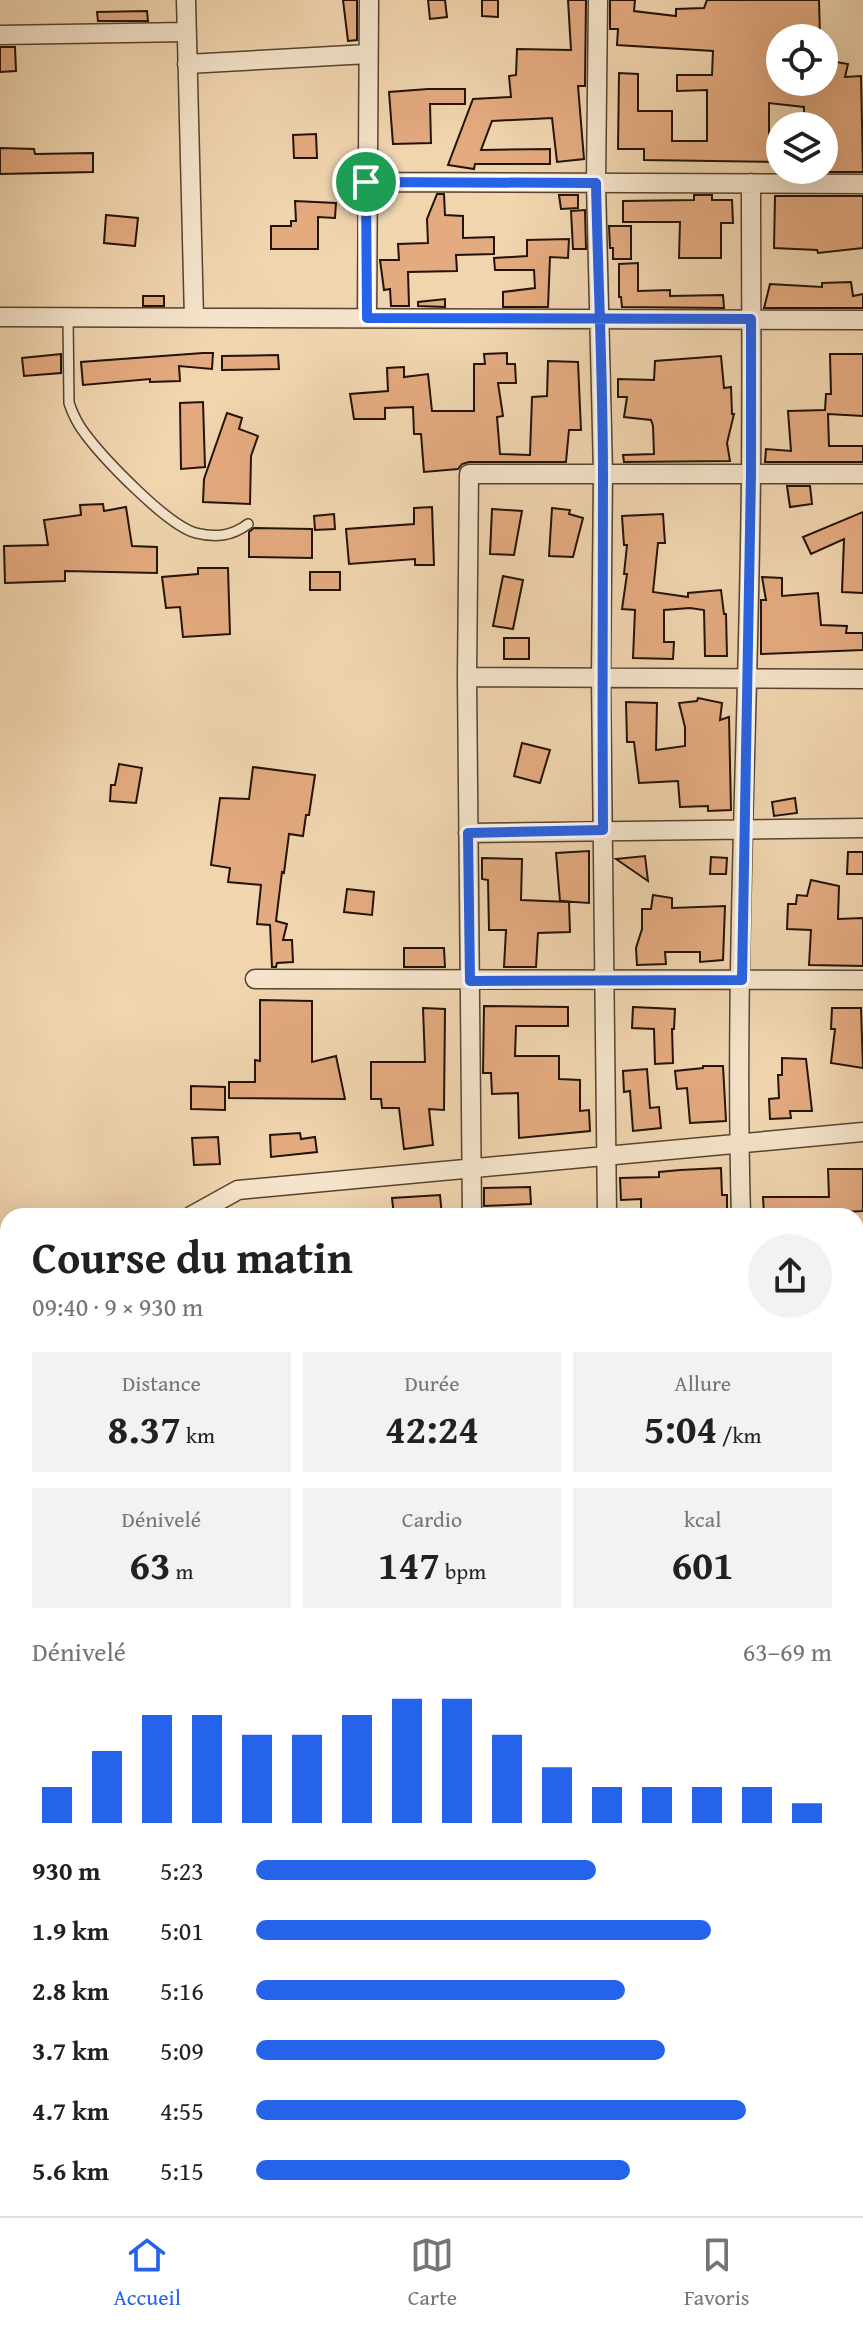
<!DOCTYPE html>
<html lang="fr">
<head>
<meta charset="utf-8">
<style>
  :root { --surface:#fff; --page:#f2f2f2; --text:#202124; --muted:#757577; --line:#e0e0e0; --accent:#2563eb }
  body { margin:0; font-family:"Gentium Book Plus",serif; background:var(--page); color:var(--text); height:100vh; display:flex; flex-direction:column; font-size:30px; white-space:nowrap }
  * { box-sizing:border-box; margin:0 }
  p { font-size:26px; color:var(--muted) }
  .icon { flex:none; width:44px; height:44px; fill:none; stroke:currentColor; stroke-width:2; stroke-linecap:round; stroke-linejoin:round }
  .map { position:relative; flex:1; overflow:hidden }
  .details { position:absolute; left:0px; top:1208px; width:864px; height:1008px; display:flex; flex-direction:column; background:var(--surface); border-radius:24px 24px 0 0; box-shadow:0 8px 32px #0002 }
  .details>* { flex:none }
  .controls { position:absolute; left:766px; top:24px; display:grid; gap:16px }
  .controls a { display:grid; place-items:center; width:72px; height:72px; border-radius:50%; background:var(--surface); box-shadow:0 8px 32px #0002; font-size:40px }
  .pin { position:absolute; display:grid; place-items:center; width:68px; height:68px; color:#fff; margin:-34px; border:4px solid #fff; border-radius:50%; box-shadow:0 2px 8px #0007 }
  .round { display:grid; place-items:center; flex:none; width:84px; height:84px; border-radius:42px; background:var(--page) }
  .summary { display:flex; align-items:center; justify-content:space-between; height:136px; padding:0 32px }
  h1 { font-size:44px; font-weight:600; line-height:60px }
  .figures { display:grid; grid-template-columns:repeat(3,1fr); gap:12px; height:136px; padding:8px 32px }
  .figures div { display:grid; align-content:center; border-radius:0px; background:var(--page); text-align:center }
  .figures b { font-size:40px; font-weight:600 }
  .figures small { font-size:22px; font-weight:400 }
  .figures p { font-size:22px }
  .chart { height:224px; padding:16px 32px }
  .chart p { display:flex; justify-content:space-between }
  .chart svg { width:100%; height:144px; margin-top:8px; stroke:var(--accent); stroke-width:6 }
  ul { padding:0 32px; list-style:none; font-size:26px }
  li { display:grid; grid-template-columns:128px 96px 1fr; align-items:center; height:60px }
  li i { height:20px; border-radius:10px; background:var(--accent) }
  .dock { display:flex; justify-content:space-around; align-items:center; height:112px; border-top:2px solid var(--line); background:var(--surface); font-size:22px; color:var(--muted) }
  .dock a { display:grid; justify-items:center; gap:4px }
  .dock .selected { color:var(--accent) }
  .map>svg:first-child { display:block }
  .building { fill:#e4aa80; stroke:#231307; stroke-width:2 }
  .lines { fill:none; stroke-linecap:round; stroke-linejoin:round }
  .lane-casing { stroke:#564431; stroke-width:12 }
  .street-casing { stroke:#564431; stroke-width:21 }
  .secondary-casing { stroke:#231307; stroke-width:29 }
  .lane { stroke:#f5e4cb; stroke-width:9 }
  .street { stroke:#f5e4cb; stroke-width:18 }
  .secondary { stroke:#f5e4cb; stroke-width:26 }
  .route-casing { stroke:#fff; stroke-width:16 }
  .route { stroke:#2563eb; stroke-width:10 }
</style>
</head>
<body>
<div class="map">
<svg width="863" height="2216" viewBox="0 0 863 2216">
  <rect width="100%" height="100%" fill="#f0d5af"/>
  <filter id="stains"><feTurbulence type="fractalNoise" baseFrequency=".0025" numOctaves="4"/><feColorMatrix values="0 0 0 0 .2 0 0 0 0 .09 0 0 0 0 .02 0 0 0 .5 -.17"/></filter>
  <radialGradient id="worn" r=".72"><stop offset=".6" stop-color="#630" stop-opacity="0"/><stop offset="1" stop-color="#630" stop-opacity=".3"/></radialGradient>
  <path class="building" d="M343,0h14v40l-9,1z
    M428,0h17l2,17 -17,2z
    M482,0h16v17l-16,-1z
    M568,0h18l-1,86h-7l6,73 -27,3 -5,-44 -60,3 -11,29 69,-1v15h-75l-1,5 -26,-4 25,-66 38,-2 -2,-21 7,-1 1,-26 54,1z
    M610,0h25l-1,11 42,5v-7l28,-1 3,-8h112l1,38h-40v44h44v-22l24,4 -3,13 16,-1 2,96h-39v-46h-12v-5h-8v-14l-35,-4v32h11v27l-136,-2v-11h-26l1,-76 19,1v37h34v30h35v-51l-30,1v-16h35l1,-24 -96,-6 1,-16h-8z
    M147,11l1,10h-50l-1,-9z
    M0,47h15l1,24 -16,1z
    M428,89h37v15h-35l1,39 -38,1 -4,-52z
    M316,134l1,24h-23l-1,-23z
    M0,148l34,1 1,5 58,-1v19l-93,2z
    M437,194h7l1,21 18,1v22l31,-1v17l-38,1 1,16 -49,1 1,34h-18l-1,-17 -6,1 -4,-30h19l-1,-16 30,-1 -1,-24z
    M559,195h19v13l-17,1z
    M694,195h18v5h20l1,23h-12v35h-42l1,-36h-57v-21l71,-1z
    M775,196h88v52l-45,5 -1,-3 -43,-2z
    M295,201l41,2 -1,15 -17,-1v32h-47v-23h20v-5h5z
    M585,210l1,39h-13l-2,-38z
    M106,215l32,3 -3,28 -31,-3z
    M609,226h22v33h-18v-11h-3z
    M569,239l-1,19 -18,-1 -2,50h-45v-15l32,-4 -1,-18h-39l-1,-12 33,-2v-16z
    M638,263v28l32,-1v6l53,-1 1,13 -102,-1 -1,-10h-2v-33z
    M851,282l2,14 10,-2v14h-99l6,-24 52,3v-4z
    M143,296h21v10h-21z
    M445,299v8l-27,-1v-4z
    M203,353h10l-1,16 -33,-3 1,15 -30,1v-3l-67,6 -2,-23z
    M507,353v11h8l1,19h-18l5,33 -6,1 3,37 30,1 2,-58 15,-1 1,-35 30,1 3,68h-12l-3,32h-97l-7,2 -4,5 -34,3 -3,-38h-7l-1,-27 -28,1v11h-31l-4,-25 38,-3 -1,-23 17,-1v10l24,-3 4,37h42v-47h11l-1,-10z
    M61,354v19l-37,3 -2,-18z
    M830,354h33v62l-35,-2 1,32h34v16h-98l1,-13 25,2 -3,-40 37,-1 1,-16h5z
    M278,355l1,14 -57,1v-14z
    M721,356l3,32 7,-1 1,27h2l-7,29 3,18 -106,1 -1,-7 31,-1 -1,-28 -2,-6 -27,-3 3,-20h-9v-18l36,1 1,-19z
    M203,402l2,65 -24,2 -1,-66z
    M227,413l15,5 -3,11 19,7 -7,20 -1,48 -47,-2 1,-23z
    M787,486h23l2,18 -22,3z
    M103,504l1,7 22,-4 6,39 25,1v26l-92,-2v10l-60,2 -1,-37 44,-1 -4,-25 37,-5 -1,-10z
    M432,507l2,58h-19v-6l-66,5 -3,-35 68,-5v-16z
    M552,508l18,2 -1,4 14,4 -10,39 -24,-1z
    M492,509l30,2 -8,44 -24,-1z
    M863,512v81l-21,-1 2,-53 -33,15 -8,-17z
    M334,514l1,15 -20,1 -1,-14z
    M663,514l2,29h-7l-5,49 35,5v-4l33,-3 3,24h2l1,42h-22l-1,-46 -14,-2 -26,2v32h10l-1,17 -40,-1 2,-48 -13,-1 5,-35h-3l3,-29h-3l-2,-29z
    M254,528l58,1v29l-63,-1v-25z
    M198,568h30l2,66 -47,3 -3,-30 -14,1 -4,-31 36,-3z
    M310,572h30v18h-30z
    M503,576l20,4 -10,49 -20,-3z
    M762,577l20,1v18l36,-3 3,32 26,1 -1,7h17v17l-102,4v-54h5z
    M504,638h25v21h-25z
    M698,698l24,5 -2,17 9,-3 2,93 -23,1v-5l-28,1 -2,-26 -39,2 -5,-41h-7l-1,-40 31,1 -1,47 29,-4v-19l-6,-24 18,-2z
    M522,743l28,7 -10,33 -26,-7z
    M119,764l23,4 -6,35 -26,-2 1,-16h4z
    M253,767l62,8 -6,40h-3l-3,21 -14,-2 -5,39 -2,-1 -6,49 11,3 -4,16h9l1,22 -16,1 -1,4h-4l-2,-42 -13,-1 4,-39 -33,-3 2,-14 -19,-3 9,-67 29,1z
    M795,798l2,15 -23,3 -2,-14z
    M589,851v52l-29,-2 -4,-48z
    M848,852h15v22h-16z
    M645,856l3,25 -32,-22z
    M711,857l16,1 -1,16h-16z
    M482,858l40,1 -1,41 48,2 1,30 -32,1 -2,34h-32l2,-37h-17l-1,-50 -6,-1z
    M811,880l28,6 -1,33 25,-1v48l-54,-1 2,-35 -24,-1 1,-25h8l1,-9 10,1z
    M347,889l27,3 -2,23 -28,-3z
    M653,895l19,3v10l53,-2 -2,54 -23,2v-10h-35l1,12 -29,1 -1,-17 6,-19v-20h9z
    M404,948h40l1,19h-41z
    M260,1000l52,1v61l24,-6 9,43 -116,-1v-16h26v-22l5,1z
    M484,1006l84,1v19h-52l-1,30h44v23l21,1v31l9,-1 1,21 -71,7 -1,-45 -26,1 -1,-21h-8z
    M633,1007l42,2 -1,20h-2l1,34 -18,1 -1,-35 -22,-1z
    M423,1008l22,1 -1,101 -15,-1 4,36 -29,4 -5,-41h-17l-1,-9h-10v-37h54z
    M832,1008h29l2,60 -32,-5 4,-34h-4z
    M782,1058l24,1 6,52h-22l1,7 -21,1 -1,-20 10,-1 -1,-23h4z
    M703,1066h20l3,55 -36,2 -3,-35 -10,1 -2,-18 28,-3z
    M647,1069l3,39 9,-1 2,21 -28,3 -3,-40 -6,1 -1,-21z
    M191,1086l34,1v23l-34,-1z
    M300,1133l1,6 14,-2 2,15 -46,5 -1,-22z
    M218,1137l2,27 -26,1 -2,-27z
    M721,1168l1,27h5v21h-86v-17l-20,1 -1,-22 39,-1v-5l21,-2z
    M828,1169h35v42l-17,1v4l-32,-2 -27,2v-3l-23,2 -1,-18h66z
    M530,1187l1,17 -47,2v-18z
    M440,1195l2,21h-48l-2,-18z"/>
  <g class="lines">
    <g class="lane-casing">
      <path id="lane" d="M68,318l1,85c4,12 9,22 17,32 19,25 82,91 110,98 20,5 36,3 52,-9"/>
    </g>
    <g class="street-casing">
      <path id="street" d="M186,0l8,318
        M598,0l-2,183 7,290 -2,204 6,539
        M0,35l187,-3
        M187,64l181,-10
        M366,182l497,2
        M0,317l863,3
        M367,318l2,-318
        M467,677l396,2
        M468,833l395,-5
        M255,979l608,1
        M191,1216l47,-26 625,-58
        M472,1216l-5,-539 2,-203h394
        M741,1216c-7,-247 8,-495 10,-743 1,-96 0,-193 0,-290
        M856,1287l7,-1
        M0,1292l8,-3
        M856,1683l7,-1
        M856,1966l7,-2
        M856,2123l7,-3
        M139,2208v8
        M336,2208v8
        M481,2208v8
        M750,2208v8
        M173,2216l22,-8
        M609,2216l20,-8"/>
    </g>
    <g class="secondary-casing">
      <path id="secondary" d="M856,1812l7,-2
        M0,2136l8,-3"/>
    </g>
    <use href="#lane" class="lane"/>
    <use href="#street" class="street"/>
    <use href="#secondary" class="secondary"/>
  </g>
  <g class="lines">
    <g class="route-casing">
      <path id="route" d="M366,182l230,1c2,97 7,195 7,293 0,118 -1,236 0,354l-135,3 2,148 272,-1 9,-506v-155l-384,-1 -1,-136"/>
    </g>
    <use href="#route" class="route"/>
  </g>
  <rect width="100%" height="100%" filter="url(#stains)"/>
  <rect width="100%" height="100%" fill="url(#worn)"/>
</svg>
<div class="controls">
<a><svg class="icon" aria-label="locate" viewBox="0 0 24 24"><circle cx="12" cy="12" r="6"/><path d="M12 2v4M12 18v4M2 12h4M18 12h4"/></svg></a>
<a><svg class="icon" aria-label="layers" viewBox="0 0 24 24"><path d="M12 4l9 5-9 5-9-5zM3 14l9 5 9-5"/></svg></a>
</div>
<div class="pin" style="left:366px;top:182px;background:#1e9e55"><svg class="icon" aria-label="arrive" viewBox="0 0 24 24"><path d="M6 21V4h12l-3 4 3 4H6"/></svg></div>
<section class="details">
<div class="summary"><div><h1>Course du matin</h1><p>09:40 · 9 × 930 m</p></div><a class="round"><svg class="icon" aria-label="share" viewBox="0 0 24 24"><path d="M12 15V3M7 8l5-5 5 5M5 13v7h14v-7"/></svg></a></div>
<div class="figures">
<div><p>Distance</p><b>8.37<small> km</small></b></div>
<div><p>Durée</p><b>42:24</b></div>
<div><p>Allure</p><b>5:04<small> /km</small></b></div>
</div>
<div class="figures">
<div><p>Dénivelé</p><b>63<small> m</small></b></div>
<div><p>Cardio</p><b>147<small> bpm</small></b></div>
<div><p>kcal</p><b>601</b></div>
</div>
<div class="chart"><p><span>Dénivelé</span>63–69 m</p>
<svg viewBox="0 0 160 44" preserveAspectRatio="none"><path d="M5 44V33M15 44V22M25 44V11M35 44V11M45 44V17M55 44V17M65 44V11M75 44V6M85 44V6M95 44V17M105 44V27M115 44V33M125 44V33M135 44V33M145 44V33M155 44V38"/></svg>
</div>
<ul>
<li><b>930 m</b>5:23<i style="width:59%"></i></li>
<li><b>1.9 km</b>5:01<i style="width:79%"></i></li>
<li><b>2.8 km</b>5:16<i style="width:64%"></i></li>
<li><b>3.7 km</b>5:09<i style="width:71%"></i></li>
<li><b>4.7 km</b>4:55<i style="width:85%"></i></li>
<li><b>5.6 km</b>5:15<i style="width:65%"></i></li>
</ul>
</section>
</div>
<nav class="dock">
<a class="selected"><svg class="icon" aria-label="home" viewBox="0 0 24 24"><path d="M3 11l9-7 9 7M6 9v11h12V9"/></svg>Accueil</a>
<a><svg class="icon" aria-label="map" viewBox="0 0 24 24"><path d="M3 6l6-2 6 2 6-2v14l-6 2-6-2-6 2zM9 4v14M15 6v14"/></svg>Carte</a>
<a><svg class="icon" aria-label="saved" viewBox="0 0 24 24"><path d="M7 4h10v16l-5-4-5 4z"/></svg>Favoris</a>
</nav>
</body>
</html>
